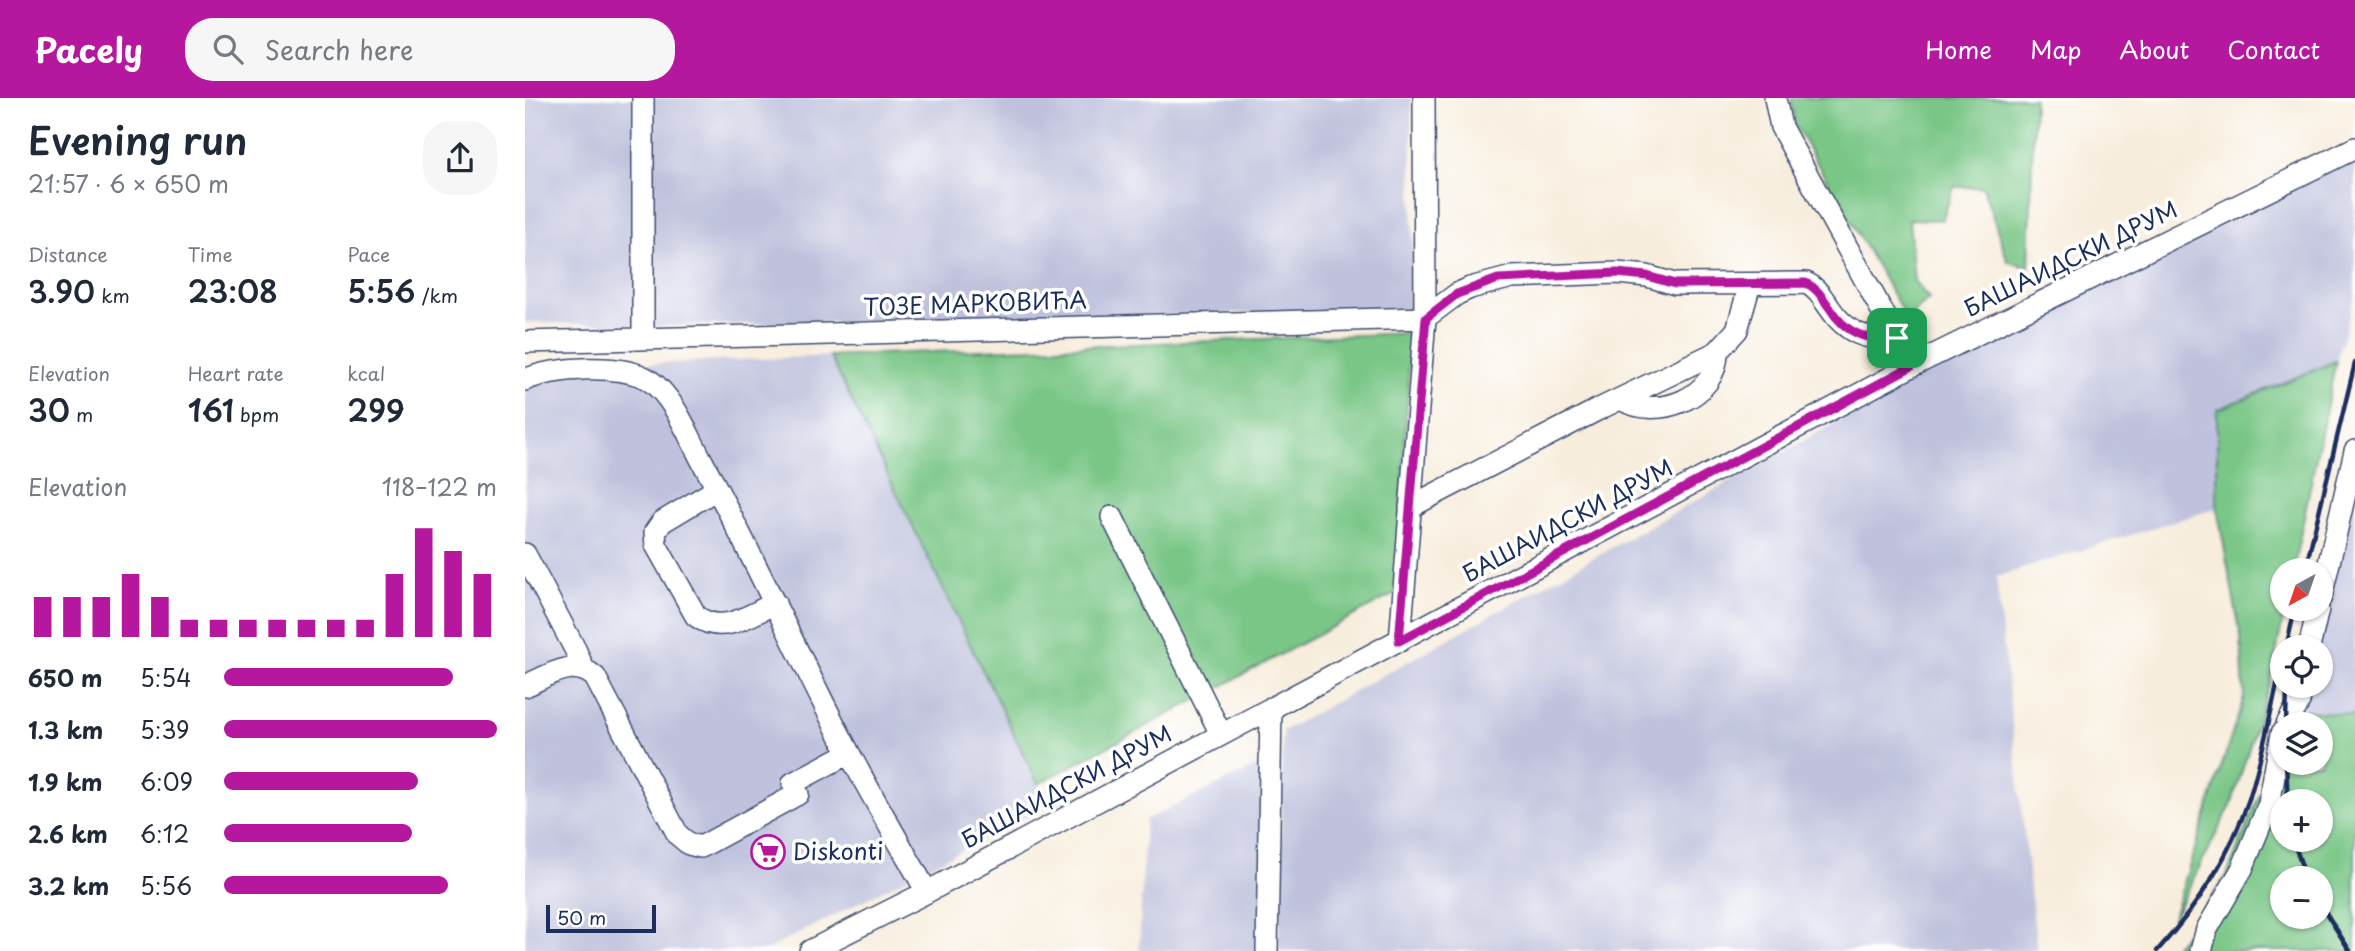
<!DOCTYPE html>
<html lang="en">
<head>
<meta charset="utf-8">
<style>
  :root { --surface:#fff; --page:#f6f6f7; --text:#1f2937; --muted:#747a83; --accent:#b5179e }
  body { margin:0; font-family:"Playpen Sans",sans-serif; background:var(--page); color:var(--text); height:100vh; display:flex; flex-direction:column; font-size:26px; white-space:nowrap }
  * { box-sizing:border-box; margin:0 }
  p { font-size:23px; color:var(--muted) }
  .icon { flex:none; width:38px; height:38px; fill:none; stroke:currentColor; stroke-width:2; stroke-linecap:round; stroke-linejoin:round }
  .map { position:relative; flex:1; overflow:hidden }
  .side { display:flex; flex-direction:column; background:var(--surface); width:525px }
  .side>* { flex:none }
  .needle { width:46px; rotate:220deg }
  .controls { position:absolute; left:1745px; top:460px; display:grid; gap:14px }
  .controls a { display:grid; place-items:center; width:63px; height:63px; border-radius:50%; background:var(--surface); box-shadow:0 2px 5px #0004; font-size:35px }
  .scale { position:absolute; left:21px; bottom:18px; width:110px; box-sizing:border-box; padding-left:7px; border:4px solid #1b2f5e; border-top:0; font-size:19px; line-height:24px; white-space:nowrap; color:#1b2f5e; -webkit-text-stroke:5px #fff; paint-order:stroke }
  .pin { position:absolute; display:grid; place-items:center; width:60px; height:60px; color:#fff; margin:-30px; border-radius:14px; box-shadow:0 4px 10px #0006 }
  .round { display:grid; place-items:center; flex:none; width:74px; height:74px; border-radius:28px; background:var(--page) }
  .headline { display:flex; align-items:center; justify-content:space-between; height:119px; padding:0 28px }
  h1 { font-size:38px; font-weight:600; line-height:52px }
  .metrics { display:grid; grid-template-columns:repeat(3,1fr); gap:10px; height:119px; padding:7px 28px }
  .metrics div { display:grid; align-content:center }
  .metrics b { font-size:30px; font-weight:600 }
  .metrics small { font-size:19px; font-weight:400 }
  .metrics p { font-size:19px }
  .chart { height:196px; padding:14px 28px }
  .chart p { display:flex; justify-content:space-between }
  .chart svg { width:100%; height:126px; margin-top:7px; stroke:var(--accent); stroke-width:6 }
  ul { padding:0 28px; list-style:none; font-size:23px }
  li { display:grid; grid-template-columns:112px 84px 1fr; align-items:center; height:52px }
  li i { height:18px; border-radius:9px; background:var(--accent) }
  header { display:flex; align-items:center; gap:42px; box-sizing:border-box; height:98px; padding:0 35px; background:var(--accent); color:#fff }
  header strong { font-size:33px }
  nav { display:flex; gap:38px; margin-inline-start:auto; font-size:24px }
  .search { width:490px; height:63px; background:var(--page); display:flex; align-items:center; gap:18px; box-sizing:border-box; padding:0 24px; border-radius:28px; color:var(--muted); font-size:26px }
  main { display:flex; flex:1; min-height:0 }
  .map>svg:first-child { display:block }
  .industrial { fill:#c0c2dd }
  .green { fill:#79c686; stroke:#4a7a72; stroke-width:2; fill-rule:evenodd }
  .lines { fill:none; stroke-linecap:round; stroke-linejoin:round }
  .minor-casing { stroke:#3c4c71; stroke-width:24 }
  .minor { stroke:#fff; stroke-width:21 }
  .rail { stroke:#1b2f5e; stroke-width:4.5 }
  .route-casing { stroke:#fff; stroke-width:14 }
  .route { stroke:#b5179e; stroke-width:9 }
  .labels { text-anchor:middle; stroke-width:7; stroke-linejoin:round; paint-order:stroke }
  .street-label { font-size:23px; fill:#1b2f5e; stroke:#fff }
  .poi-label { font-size:23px; fill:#1b2f5e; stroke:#fff; text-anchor:start }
</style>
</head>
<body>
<header>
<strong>Pacely</strong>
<div class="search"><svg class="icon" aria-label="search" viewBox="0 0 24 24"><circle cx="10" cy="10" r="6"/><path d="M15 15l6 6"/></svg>Search here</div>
<nav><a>Home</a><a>Map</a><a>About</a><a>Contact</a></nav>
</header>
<main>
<section class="side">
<div class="headline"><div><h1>Evening run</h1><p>21:57 · 6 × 650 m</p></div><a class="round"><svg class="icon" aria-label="share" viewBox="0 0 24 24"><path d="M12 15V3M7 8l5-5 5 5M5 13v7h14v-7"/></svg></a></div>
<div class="metrics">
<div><p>Distance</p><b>3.90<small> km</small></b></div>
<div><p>Time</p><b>23:08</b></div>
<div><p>Pace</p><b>5:56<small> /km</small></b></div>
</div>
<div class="metrics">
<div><p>Elevation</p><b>30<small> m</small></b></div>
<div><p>Heart rate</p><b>161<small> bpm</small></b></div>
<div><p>kcal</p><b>299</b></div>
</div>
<div class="chart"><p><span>Elevation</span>118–122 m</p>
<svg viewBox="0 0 160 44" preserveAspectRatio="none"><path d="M5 44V30M15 44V30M25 44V30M35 44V22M45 44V30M55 44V38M65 44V38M75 44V38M85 44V38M95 44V38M105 44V38M115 44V38M125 44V22M135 44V6M145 44V14M155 44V22"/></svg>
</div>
<ul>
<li><b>650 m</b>5:54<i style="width:84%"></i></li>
<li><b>1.3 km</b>5:39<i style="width:100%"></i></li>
<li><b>1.9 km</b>6:09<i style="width:71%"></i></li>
<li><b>2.6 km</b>6:12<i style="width:69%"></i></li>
<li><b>3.2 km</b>5:56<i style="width:82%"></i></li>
</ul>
</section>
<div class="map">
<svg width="1830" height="853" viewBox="0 0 1830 853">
  <rect width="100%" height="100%" fill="#fff"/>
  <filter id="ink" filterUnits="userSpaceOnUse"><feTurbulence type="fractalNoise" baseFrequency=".0143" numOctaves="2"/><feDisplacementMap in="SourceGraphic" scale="14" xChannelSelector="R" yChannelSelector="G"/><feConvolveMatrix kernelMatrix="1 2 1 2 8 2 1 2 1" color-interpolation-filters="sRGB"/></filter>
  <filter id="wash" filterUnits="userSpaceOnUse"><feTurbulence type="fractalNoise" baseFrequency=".00686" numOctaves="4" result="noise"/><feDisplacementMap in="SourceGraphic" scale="28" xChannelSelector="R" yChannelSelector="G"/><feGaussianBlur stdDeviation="1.57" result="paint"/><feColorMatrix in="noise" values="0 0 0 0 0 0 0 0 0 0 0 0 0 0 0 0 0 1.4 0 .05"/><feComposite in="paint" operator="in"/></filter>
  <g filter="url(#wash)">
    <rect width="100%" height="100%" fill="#f7eddc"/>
    <path class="industrial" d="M0,0h886l3,211 -758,17 -131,-4z
      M1830,58v139l-19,66 -119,49v98l-221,69 41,374h-758l4,-220 615,-343z
      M305,258l218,449 -283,146h-240v-582z
      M1830,355v263l-52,-6v-24h18v-38l-18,-1z
      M740,664l-2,189h-124l6,-131z"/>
    <path class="green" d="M1266,0h243l-5,169 -21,-5 -25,-75h-29l-12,33 -33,-1 5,62 15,18 -22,20 -112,-194z
      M886,235l-15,260 -358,191 -208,-428z
      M1811,263l-43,209h-11v39h3l-15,73 -39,123 -59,115 72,-223 -3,-59 -24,-130v-98z
      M1778,612l52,6v235h-185l12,-13 45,-63 40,-99 15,-13h39v-39h-26zM1757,704h39v38h-39zM1757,780h39v39h-39z"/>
  </g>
  <g filter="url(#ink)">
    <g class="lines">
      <g class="minor-casing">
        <path id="minor" d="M118,0v241
          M1250,0l6,29 122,222
          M0,244l900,-24 32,-24 13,-6 42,-11 105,-4 30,3 28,8 131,-1c11,5 16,14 23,24 17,26 37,34 68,31
          M0,282c27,-13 98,-17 124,0 25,17 38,53 52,79 53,97 97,197 148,294 25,47 52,93 78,139
          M1096,301c36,22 96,-1 96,-47
          M192,391l-55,33 -7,10 1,13 40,71c26,20 54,-1 79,-13
          M885,409l187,-97 120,-58 20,-22 13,-46
          M587,419l109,217
          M0,456l51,97 7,17
          M1796,499l34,-146
          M875,543l25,-323 -1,-220
          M1784,550l9,-39
          M0,588c23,-10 48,-29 70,-9l83,158 11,9 12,3 97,-53 -5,-11 56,-30
          M1762,626l12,-22 3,-16
          M285,853l117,-59 985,-526 443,-218
          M742,853l4,-243
          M1676,853l6,-22 35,-60 27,-65 13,-71"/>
      </g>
      <use href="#minor" class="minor"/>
      <path class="rail" d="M1780,472l50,-207
        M1761,550l9,-39
        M1761,626l1,-38
        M1761,665l2,39
        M1768,742l13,38
        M1796,807l29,46
        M1632,853c40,-44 73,-95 92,-152 14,-44 22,-91 33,-136"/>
    </g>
  </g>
  <g class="lines" filter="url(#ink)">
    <g class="route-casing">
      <path id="route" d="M1092,175l30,3 28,8 131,-1c11,5 16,14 23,24 16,26 37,35 68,31l15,28 -513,275 27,-323 31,-24 41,-15z"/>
    </g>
    <use href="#route" class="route"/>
  </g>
  <defs>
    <g id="supermarket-ring" transform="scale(1.75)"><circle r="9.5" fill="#fff" stroke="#b5179e" stroke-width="1.5"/><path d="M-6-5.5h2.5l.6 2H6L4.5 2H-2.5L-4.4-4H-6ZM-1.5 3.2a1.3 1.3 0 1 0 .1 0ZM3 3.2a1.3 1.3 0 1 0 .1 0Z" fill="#b5179e"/></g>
  </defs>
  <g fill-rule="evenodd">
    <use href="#supermarket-ring" x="243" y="754"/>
  </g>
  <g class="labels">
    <g class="street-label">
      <text transform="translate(1546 161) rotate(-26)" y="8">БАШАИДСКИ ДРУМ</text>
      <text transform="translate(450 206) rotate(-2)" y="8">ТОЗЕ МАРКОВИЋА</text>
      <text transform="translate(1043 423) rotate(-28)" y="8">БАШАИДСКИ ДРУМ</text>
      <text transform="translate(542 689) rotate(-28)" y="8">БАШАИДСКИ ДРУМ</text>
    </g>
    <g class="poi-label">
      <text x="268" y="762">Diskonti</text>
    </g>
  </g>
</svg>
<div class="controls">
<a><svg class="needle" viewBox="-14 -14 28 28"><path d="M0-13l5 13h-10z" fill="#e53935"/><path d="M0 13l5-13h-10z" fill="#747a83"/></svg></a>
<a><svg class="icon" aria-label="locate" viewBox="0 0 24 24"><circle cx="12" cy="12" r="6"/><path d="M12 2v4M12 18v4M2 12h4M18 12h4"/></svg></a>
<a><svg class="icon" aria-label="layers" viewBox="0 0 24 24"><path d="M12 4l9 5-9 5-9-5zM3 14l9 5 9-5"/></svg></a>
<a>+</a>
<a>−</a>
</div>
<div class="scale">50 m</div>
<div class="pin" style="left:1372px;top:240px;background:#1e9e55"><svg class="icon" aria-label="arrive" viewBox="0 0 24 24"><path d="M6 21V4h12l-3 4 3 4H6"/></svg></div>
</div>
</main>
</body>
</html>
